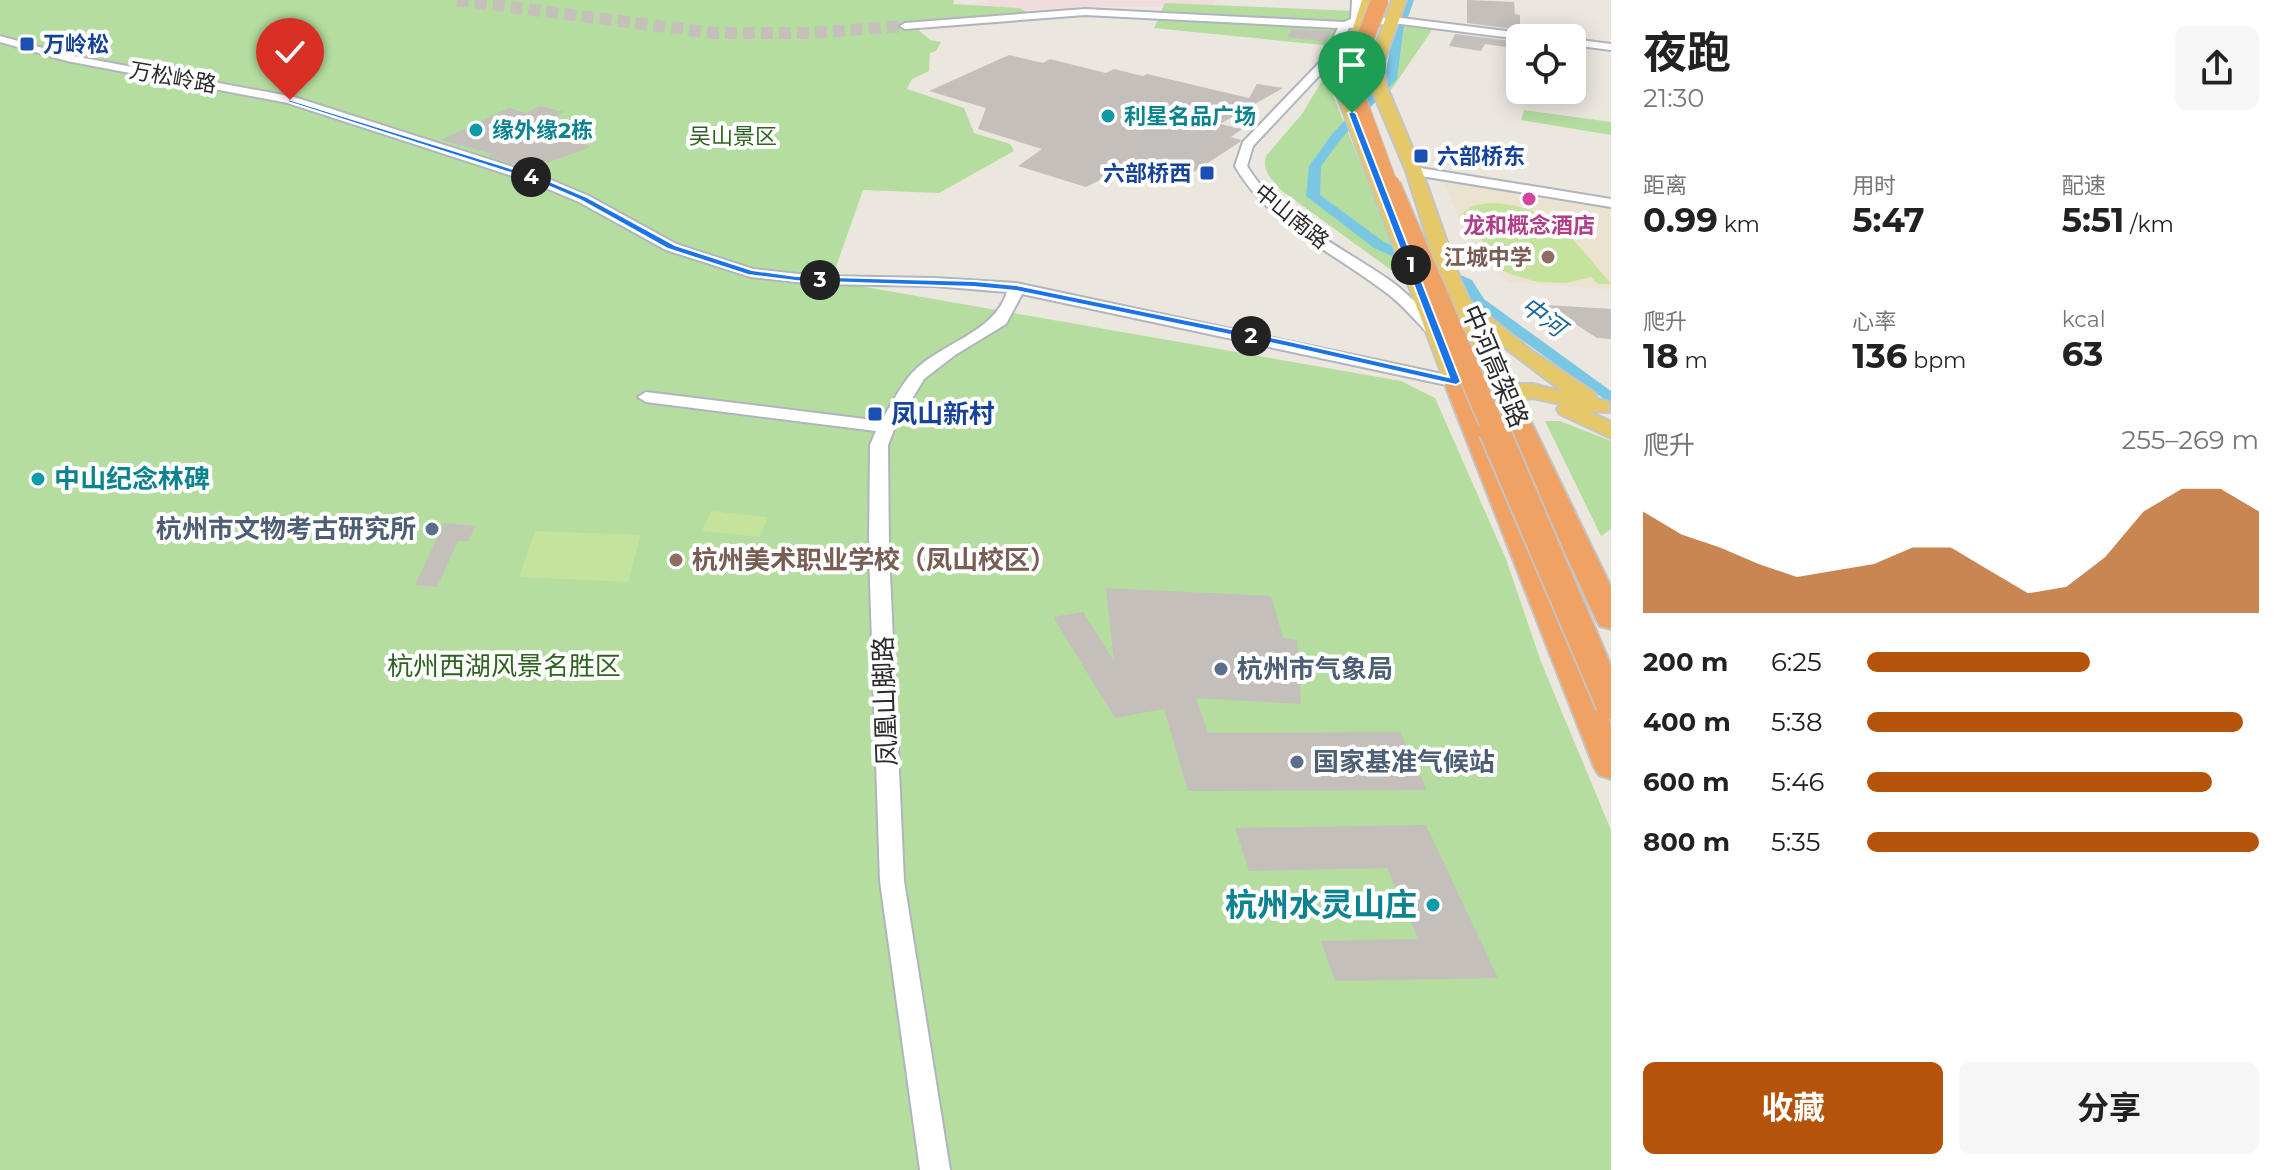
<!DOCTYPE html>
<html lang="zh">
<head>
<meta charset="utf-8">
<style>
  :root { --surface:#fff; --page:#f6f6f6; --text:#222; --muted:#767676; --accent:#b45309 }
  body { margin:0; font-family:Montserrat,"Noto Sans SC",sans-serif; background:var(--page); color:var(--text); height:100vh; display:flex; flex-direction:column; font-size:30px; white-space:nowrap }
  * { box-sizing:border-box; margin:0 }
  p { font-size:26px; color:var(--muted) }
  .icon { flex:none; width:44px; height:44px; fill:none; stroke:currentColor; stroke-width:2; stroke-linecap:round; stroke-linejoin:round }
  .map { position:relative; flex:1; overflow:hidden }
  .details { display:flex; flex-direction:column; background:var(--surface); width:680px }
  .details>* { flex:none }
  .tools { position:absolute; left:1506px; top:24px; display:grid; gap:16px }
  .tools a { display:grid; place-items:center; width:80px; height:80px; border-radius:12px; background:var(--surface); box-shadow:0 4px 20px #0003; font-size:40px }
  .pin { position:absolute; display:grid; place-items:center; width:68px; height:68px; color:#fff; margin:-82px -34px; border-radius:50% 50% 50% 0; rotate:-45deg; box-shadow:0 0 8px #0007 }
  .pin .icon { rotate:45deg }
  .km { position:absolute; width:40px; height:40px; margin:-20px; border-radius:50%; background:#222; color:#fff; font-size:22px; line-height:40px; text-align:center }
  .round { display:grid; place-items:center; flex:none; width:84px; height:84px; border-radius:12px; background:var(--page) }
  .summary { display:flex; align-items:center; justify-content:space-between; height:136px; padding:0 32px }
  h1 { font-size:44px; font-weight:700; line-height:60px }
  .stats { display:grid; grid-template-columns:repeat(3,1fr); gap:12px; height:136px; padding:8px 32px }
  .stats div { display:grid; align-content:center }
  .stats b { font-size:34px; font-weight:700 }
  .stats small { font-size:22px; font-weight:400 }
  .stats p { font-size:22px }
  .chart { height:224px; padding:16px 32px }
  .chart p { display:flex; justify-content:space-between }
  .chart svg { width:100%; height:144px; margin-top:8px; fill:var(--accent); opacity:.7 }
  .button { display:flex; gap:16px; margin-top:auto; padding:16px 32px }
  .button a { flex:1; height:92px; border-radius:12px; background:var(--accent); color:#fff; font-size:32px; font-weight:700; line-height:92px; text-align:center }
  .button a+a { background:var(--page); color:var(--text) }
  ul { padding:0 32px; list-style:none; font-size:26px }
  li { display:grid; grid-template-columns:128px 96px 1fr; align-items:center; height:60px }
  li i { height:20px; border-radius:10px; background:var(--accent) }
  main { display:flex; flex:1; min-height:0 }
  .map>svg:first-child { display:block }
  .education { fill:#ebe2cf }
  .medical { fill:#f1dcdd }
  .green { fill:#b4dd9f }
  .pitch { fill:#c5e39c }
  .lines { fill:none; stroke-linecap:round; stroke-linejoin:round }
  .canal { fill:#7ac7e4; fill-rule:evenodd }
  .building { fill:#c4bfba }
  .minor-tunnel { stroke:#c5c1ba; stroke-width:12; stroke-dasharray:12 6; stroke-linecap:butt }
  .minor-casing { stroke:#b1b4bd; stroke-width:4 }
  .major-casing { stroke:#c4c4c4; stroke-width:4 }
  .highway-casing { stroke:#c4c4c4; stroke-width:4 }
  .minor { fill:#fff; fill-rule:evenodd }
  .major { fill:#e5c86a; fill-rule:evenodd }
  .highway { fill:#f0a164; fill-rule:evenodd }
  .highway-bridge-far2-casing { stroke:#c4c4c4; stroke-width:19; stroke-linecap:butt }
  .highway-bridge-far1-casing { stroke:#c4c4c4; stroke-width:26; stroke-linecap:butt }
  .highway-bridge-casing { stroke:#c4c4c4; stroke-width:34; stroke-linecap:butt }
  .highway-bridge-far2 { stroke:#f0a164; stroke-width:17 }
  .highway-bridge-far1 { stroke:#f0a164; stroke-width:23 }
  .highway-bridge { stroke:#f0a164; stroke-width:30 }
  .route { fill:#1a73e8; stroke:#fff; stroke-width:2 }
  .transit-dot { fill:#1a4fb4; stroke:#fff; stroke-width:3 }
  .culture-dot { fill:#0f9aa8; stroke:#fff; stroke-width:3 }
  .hotel-dot { fill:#d1479c; stroke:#fff; stroke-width:3 }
  .education-dot { fill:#8d6e63; stroke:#fff; stroke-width:3 }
  .service-dot { fill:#5c6f8a; stroke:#fff; stroke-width:3 }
  .labels { text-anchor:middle; stroke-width:8; stroke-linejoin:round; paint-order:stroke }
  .far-transit-label { font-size:22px; font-weight:bold; fill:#164399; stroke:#fff; text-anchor:start }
  .far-street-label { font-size:22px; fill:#2b2b2b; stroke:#fff }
  .far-culture-label { font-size:22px; font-weight:bold; fill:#0d838f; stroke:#fff; text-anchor:start }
  .far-park-label { font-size:22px; fill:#2e6220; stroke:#fff }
  .far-hotel-label { font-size:22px; font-weight:bold; fill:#b23c85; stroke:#fff }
  .far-education-label { font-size:22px; font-weight:bold; fill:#785e54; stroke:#fff; text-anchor:end }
  .far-water-label { font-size:24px; font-style:italic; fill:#196690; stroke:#fff }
  .street-label { font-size:26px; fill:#2b2b2b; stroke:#fff }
  .transit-label { font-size:26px; font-weight:bold; fill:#164399; stroke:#fff; text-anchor:start }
  .culture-label { font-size:26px; font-weight:bold; fill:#0d838f; stroke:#fff; text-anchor:start }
  .service-label { font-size:26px; font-weight:bold; fill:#4e5e75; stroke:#fff; text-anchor:start }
  .education-label { font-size:26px; font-weight:bold; fill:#785e54; stroke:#fff; text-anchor:start }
  .park-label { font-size:26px; fill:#2e6220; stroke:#fff }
  .near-culture-label { font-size:32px; font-weight:bold; fill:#0d838f; stroke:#fff; text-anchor:end }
</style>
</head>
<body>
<main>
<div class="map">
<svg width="1611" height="1170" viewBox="0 0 1611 1170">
  <rect width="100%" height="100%" fill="#ebe6de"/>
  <path class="education" d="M1443,180l168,25v84l-103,-7 -44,-51z"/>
  <path class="medical" d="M989,0h227l-2,7h-131l-115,6 1,-9 18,-1z"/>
  <path class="green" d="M0,0h954l-1,4 66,4 8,4 -112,15 15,13 11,2 -5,9 -6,2 -1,18 -17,8 -5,10 57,19 10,25 36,11 4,7 -75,42 -76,-3 -32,91 570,100 34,17 71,161 35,103 70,168v340h-1611z
    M1165,3l191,8v3l-23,32 -179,-18z
    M1406,27h28l-45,66 -2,-1c15,-21 7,-48 19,-65z
    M1335,59l-5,29 79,195 -128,-93c-10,-11 -19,-19 -15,-34l36,-42z
    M1524,110l87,12v13l-90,-15z
    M1545,421h15l51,20v88l-10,7z"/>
  <path class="pitch" d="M1488,203c63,1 85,36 123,81h-13l-7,-7 -25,6 -28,-1 -28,-8 -8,-4 -39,-57 9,-7z
    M711,511l57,6 -8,20 -58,-6z
    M535,531l106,4 -13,47 -109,-5z"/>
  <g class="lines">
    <path class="canal" d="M1404,0h10l-11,32 -6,47 -56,60 -20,27 -1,29 64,47 88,38 12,19 127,92v13l-138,-99 -12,-19 -87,-38 -68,-52 3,-30 24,-33 52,-55 8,-46z"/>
  </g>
  <path class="building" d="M1467,0l47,2 1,12 5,1v15l-53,-7z
    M1292,29l39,2 -5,11 -39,-5z
    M1455,34l65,8v7l-35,-5 -4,7 -32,-5z
    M1009,55l34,8 7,-4 56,14 8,-4 29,7 4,-2 102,24 8,-14 26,4 -63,36 22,5 -11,8 10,3 -1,2 -63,41 -55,-14 -36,18 -68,-21 24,-17 -64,-20 8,-21 -57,-17z
    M540,106l24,6 -33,16 60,19 -62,22 -41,-13 5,-2 -52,-14 68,-32 17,5z
    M1546,305l65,4v30l-14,-1z
    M444,523l32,3 -8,15h-10l-21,46 -22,-2z
    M1106,588l165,8 12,42 14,2 4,64 -105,-6 12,35 192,-1 27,58 -239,1 -24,-82 -49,9 -62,-101 30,-5 31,49z
    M1426,825l72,153 -163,3 -14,-40 97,-2 -31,-71 -138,3 -14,-43z"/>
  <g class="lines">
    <path class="minor-tunnel" d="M457,0l256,33h97l95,-7"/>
    <g class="minor-casing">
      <path id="minor" d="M1352,0h10l-1,20 32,-3 146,18 5,3 -24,1 -127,-16 -44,5 -18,35 -78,83 -6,20c33,55 98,82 148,118 18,14 33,32 49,48v6h-12c-15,-16 -30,-34 -48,-47 -51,-39 -116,-67 -149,-125l8,-24 79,-82 16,-32 -253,-13 -180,14 -5,-3 5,-3 180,-14 259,13 7,-3z
        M0,36l68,19 226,42 250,80 45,19 87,48 77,25 64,7 117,2 82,5 440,94 8,5 -8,5 -434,-93 -16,30 -51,31 -31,24 -29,48 -7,18 1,107 15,329 46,289h-30l-40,-289 -11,-329 1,-107 6,-14 -230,-29 -8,-5 8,-5 235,29c10,-15 19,-35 31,-48 29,-31 82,-39 95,-81l-73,-6 -117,-2 -66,-7 -85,-27 -87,-48 -45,-19 -246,-80 -221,-42 -67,-19z
        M1572,39l39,5v6l-39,-5z
        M1414,167l197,32v8l-202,-33 -2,-3z"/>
    </g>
    <g class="major-casing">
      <path id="major" d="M1362,0h14l-26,87 115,290 23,5 -48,-103 -34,-108 -36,-86 -1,-21 23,-64h14l-23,64 3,21 36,86 38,108 10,22 62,50 63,42 2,6 12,3v10l-21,-1 23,11v16l-51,-24 -3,-5 4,-5 -28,-6 -18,3 -67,-14 -3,-5 -111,-295zM1486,333l77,59 -30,-8h-22z"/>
    </g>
    <g class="highway-casing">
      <path id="highway" d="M1456,375l9,2 3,5 143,343v54l-12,-4 -5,-8 -150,-385 3,-5z
        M1503,383l9,3 4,5 95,196v42l-11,-3 -4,-7 -106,-228 4,-5z"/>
    </g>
    <use href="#minor" class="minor"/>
    <use href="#major" class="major"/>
    <use href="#highway" class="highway"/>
    <g class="highway-bridge-far2-casing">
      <path id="highway-bridge-far2" d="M1380,0l-24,62 -3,25 37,101"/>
    </g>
    <g class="highway-bridge-far1-casing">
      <path id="highway-bridge-far1" d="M1389,186l106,246"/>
    </g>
    <g class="highway-bridge-casing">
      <path id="highway-bridge" d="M1494,430l117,274"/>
    </g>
    <use href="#highway-bridge-far2" class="highway-bridge-far2"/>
    <use href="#highway-bridge-far1" class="highway-bridge-far1"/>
    <use href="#highway-bridge" class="highway-bridge"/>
  </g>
  <path class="route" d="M288,99l254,79 45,19 88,48 77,25 44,6 178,5 42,4 273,56 160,36 -101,-264 4,-2 4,2 105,269 -5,3 -167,-38 -273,-56 -42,-4 -178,-6 -48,-6 -80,-26 -88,-49 -44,-19 -248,-79z"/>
  <g class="transit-dot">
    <rect x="19" y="36" width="16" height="16" rx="4"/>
    <rect x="1413" y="148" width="16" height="16" rx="4"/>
    <rect x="1199" y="165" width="16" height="16" rx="4"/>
    <rect x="867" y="406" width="16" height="16" rx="4"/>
  </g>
  <g class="culture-dot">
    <circle cx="1108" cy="116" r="8"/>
    <circle cx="476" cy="130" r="8"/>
    <circle cx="38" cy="479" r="8"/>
    <circle cx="1433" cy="905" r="8"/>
  </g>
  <circle class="hotel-dot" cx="1529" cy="199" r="8"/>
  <g class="education-dot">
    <circle cx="1548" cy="257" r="8"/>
    <circle cx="676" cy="560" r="8"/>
  </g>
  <g class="service-dot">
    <circle cx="432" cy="529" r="8"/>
    <circle cx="1221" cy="669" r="8"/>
    <circle cx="1297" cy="762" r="8"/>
  </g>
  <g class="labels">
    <g class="far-transit-label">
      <text x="43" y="52">万岭松</text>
      <text x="1437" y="164">六部桥东</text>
      <text x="1191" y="181" text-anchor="end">六部桥西</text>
    </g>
    <g class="far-street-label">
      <text transform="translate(173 77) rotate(10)" y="8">万松岭路</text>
      <text transform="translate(1292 216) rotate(39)" y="8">中山南路</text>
    </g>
    <g class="far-culture-label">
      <text x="1124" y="124">利星名品广场</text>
      <text x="492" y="138">缘外缘2栋</text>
    </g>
    <g class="far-park-label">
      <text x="733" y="144">吴山景区</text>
    </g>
    <g class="far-hotel-label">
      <text x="1529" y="233">龙和概念酒店</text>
    </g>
    <g class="far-education-label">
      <text x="1532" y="265">江城中学</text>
    </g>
    <g class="far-water-label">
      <text transform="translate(1543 317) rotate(36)" y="8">中河</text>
    </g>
    <g class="street-label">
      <text transform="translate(1495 366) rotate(67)" y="9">中河高架路</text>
      <text transform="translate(885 701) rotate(-92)" y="9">凤凰山脚路</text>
    </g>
    <g class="transit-label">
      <text x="891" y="423">凤山新村</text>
    </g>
    <g class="culture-label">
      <text x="54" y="488">中山纪念林碑</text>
    </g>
    <g class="service-label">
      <text x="416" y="538" text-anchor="end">杭州市文物考古研究所</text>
      <text x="1237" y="678">杭州市气象局</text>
      <text x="1313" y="771">国家基准气候站</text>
    </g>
    <g class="education-label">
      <text x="692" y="569">杭州美术职业学校（凤山校区）</text>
    </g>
    <g class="park-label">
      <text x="504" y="675">杭州西湖风景名胜区</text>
    </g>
    <g class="near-culture-label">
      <text x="1417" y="916">杭州水灵山庄</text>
    </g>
  </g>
</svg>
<div class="tools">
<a><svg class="icon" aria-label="locate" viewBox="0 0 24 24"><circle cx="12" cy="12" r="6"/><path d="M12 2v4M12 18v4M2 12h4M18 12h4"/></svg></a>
</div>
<div class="pin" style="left:1352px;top:113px;background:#1e9e55"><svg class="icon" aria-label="arrive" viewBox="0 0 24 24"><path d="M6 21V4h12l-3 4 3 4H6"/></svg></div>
<div class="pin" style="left:290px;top:100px;background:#d93025"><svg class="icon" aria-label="check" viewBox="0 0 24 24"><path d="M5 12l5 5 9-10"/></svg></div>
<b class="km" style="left:1411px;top:265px">1</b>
<b class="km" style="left:1251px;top:336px">2</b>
<b class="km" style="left:820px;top:280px">3</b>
<b class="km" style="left:531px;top:177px">4</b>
</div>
<section class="details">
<div class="summary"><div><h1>夜跑</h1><p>21:30</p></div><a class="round"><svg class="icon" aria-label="share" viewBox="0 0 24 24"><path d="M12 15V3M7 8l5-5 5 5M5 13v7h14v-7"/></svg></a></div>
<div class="stats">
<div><p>距离</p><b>0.99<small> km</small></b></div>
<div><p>用时</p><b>5:47</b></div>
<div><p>配速</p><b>5:51<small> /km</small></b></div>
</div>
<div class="stats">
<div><p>爬升</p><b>18<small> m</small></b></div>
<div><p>心率</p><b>136<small> bpm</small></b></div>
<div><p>kcal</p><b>63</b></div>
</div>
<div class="chart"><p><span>爬升</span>255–269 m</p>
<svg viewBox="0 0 160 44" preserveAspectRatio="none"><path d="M0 44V13L10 20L20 24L30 29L40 33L50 31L60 29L70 24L80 24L90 31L100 38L110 36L120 27L130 13L140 6L150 6L160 13V44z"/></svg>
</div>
<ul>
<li><b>200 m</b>6:25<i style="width:57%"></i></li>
<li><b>400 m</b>5:38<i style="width:96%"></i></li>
<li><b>600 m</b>5:46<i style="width:88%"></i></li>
<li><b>800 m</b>5:35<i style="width:100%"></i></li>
</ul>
<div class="button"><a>收藏</a><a>分享</a></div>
</section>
</main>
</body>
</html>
